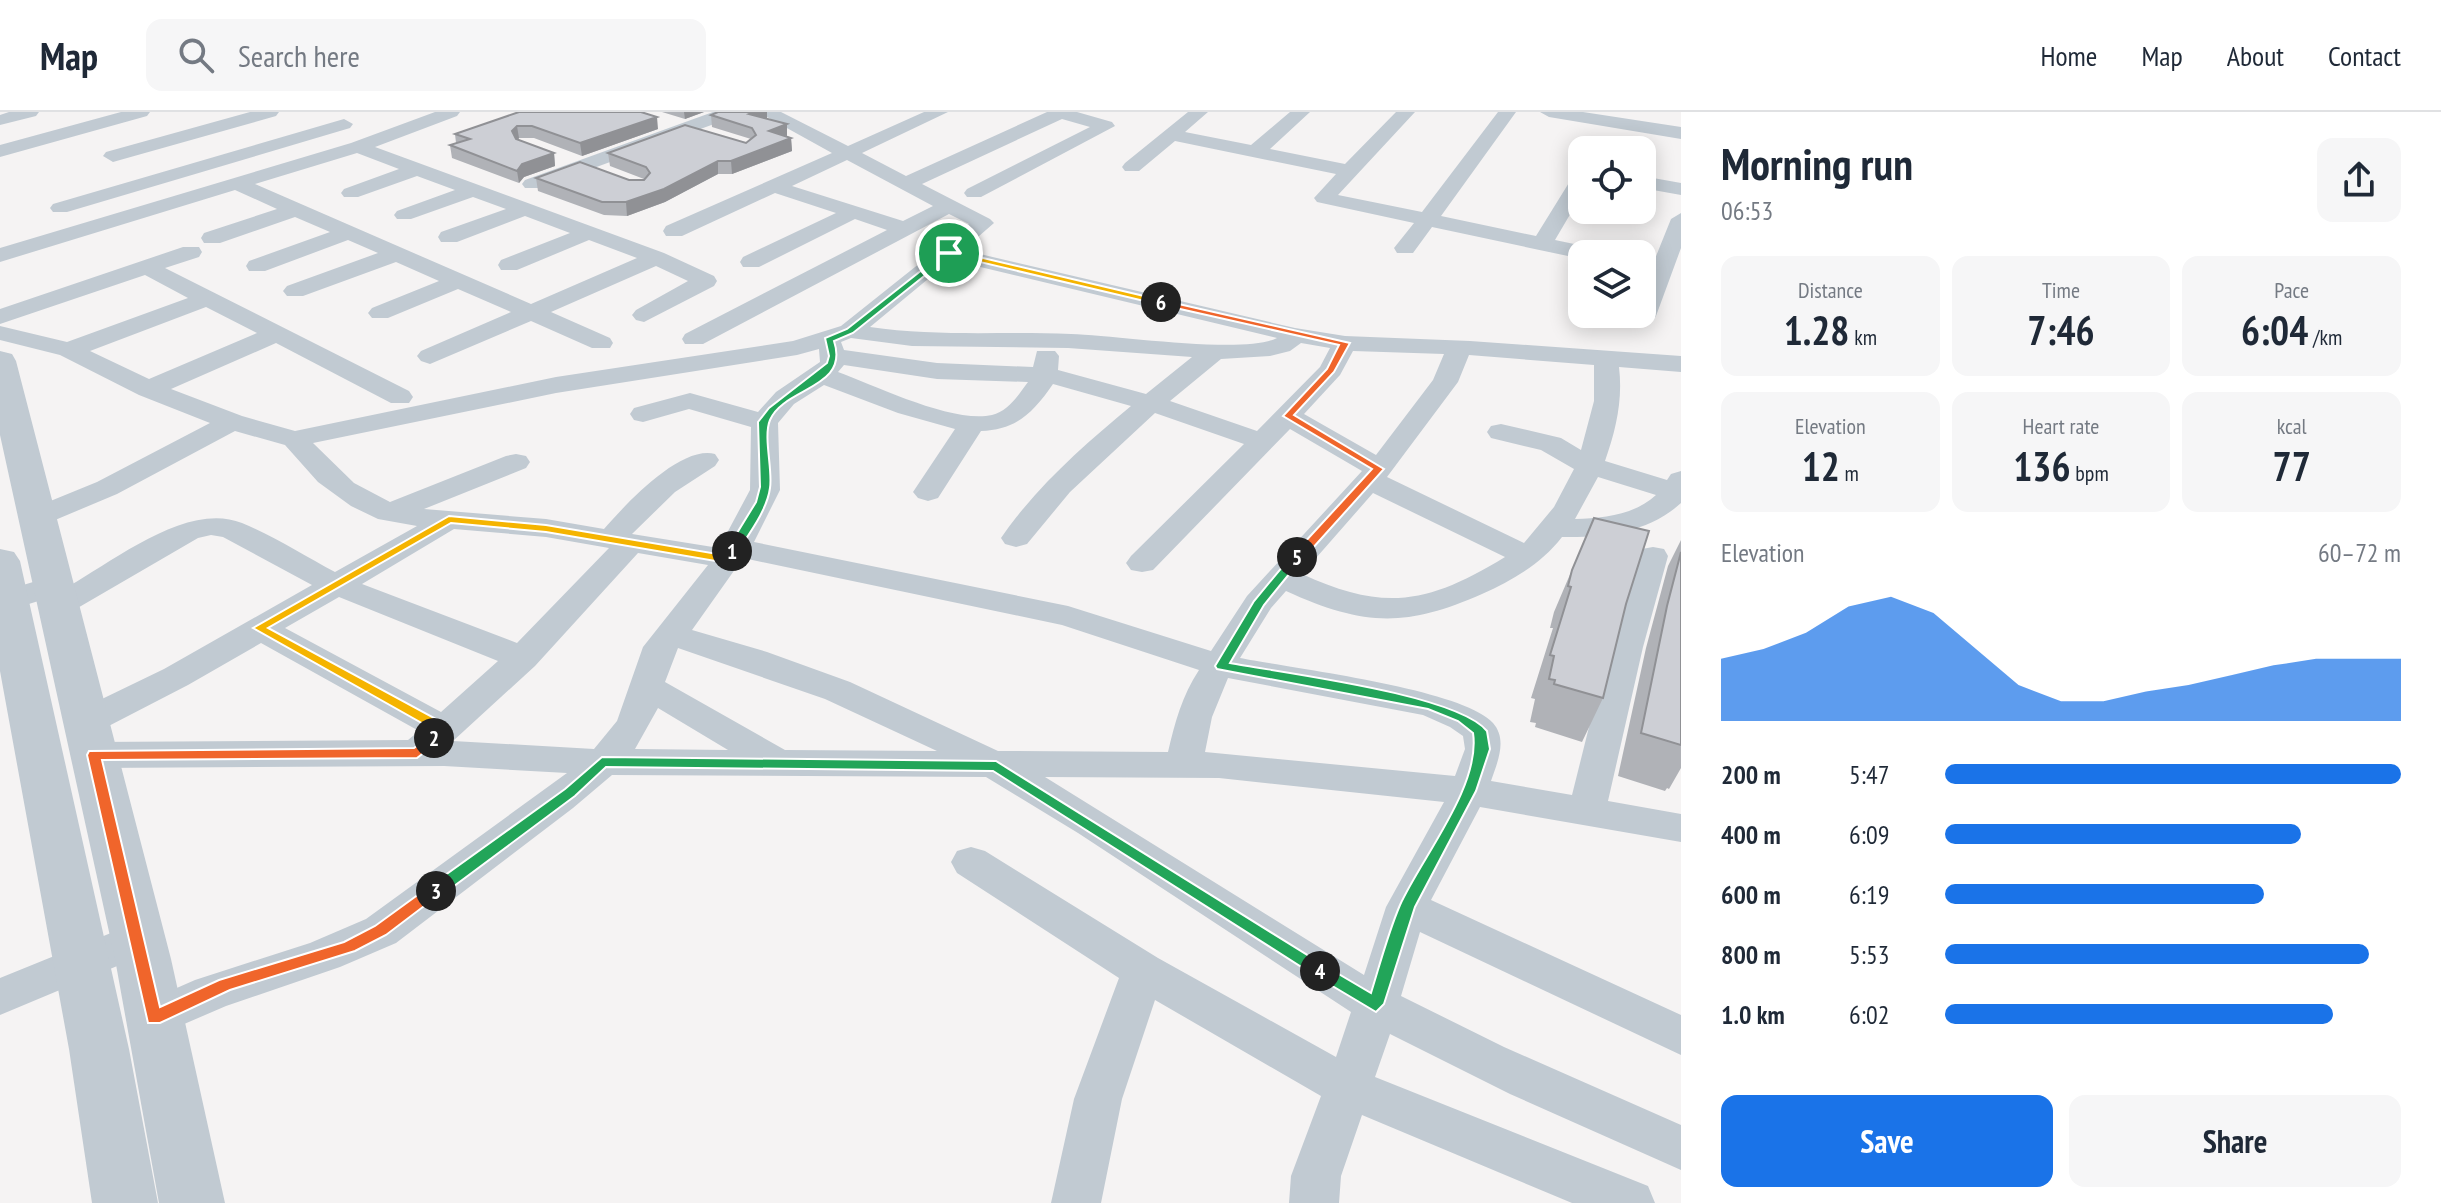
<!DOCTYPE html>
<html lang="en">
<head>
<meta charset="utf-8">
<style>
  :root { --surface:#fff; --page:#f6f6f7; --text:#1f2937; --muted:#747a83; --line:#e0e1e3; --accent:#1a73e8 }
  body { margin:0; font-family:"PT Sans Narrow",sans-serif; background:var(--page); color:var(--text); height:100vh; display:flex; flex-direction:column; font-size:30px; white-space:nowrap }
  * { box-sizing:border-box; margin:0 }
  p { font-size:26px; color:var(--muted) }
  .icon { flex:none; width:44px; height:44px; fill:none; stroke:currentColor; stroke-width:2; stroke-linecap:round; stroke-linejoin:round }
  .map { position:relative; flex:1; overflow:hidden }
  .details { display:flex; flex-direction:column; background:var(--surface); width:760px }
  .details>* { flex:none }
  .buttons { position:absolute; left:1568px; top:24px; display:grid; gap:16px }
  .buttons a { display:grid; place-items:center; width:88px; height:88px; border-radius:16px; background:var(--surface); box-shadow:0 4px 20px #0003; font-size:40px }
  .pin { position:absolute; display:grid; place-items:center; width:68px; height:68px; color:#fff; margin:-34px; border:4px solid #fff; border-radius:50%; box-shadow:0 2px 8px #0007 }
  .km { position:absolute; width:40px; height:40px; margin:-20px; border-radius:50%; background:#222; color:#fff; font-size:22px; line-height:40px; text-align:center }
  .round { display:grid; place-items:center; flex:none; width:84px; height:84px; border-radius:16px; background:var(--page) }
  .overview { display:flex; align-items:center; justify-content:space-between; height:136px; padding:0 40px }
  h1 { font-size:44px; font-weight:700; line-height:60px }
  .stats { display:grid; grid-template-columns:repeat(3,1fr); gap:12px; height:136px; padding:8px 40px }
  .stats div { display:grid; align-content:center; border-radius:16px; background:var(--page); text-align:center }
  .stats b { font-size:40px; font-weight:700 }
  .stats small { font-size:22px; font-weight:400 }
  .stats p { font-size:22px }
  .chart { height:224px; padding:16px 40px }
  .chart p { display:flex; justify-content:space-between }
  .chart svg { width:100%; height:144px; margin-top:8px; fill:var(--accent); opacity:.7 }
  .primary-button { display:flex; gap:16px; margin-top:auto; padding:16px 40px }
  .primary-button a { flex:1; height:92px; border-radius:16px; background:var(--accent); color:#fff; font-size:32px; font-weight:700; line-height:92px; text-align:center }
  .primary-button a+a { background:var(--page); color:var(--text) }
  ul { padding:0 40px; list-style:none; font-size:26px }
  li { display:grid; grid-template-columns:128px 96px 1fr; align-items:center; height:60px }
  li i { height:20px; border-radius:10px; background:var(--accent) }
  header { display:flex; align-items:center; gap:48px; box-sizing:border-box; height:112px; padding:0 40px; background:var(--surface); border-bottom:2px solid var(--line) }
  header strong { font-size:38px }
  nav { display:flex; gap:44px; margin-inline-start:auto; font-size:28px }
  .search { width:560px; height:72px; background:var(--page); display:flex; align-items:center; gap:20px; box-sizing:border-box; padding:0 28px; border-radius:16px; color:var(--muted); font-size:30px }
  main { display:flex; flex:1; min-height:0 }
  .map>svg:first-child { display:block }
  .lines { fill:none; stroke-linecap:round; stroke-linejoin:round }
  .minor { fill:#c1cad2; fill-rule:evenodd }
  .tertiary { fill:#c1cad2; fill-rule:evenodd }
  .wall { fill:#b0b2b7 }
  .shaded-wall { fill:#909195 }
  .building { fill:#cdcfd5; stroke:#909195; stroke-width:2 }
  .split-1 { fill:#22a559; stroke:#fff; stroke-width:2 }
  .split-2 { fill:#f5b400; stroke:#fff; stroke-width:2 }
  .split-3 { fill:#f0652b; stroke:#fff; stroke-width:2 }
  .split-4 { fill:#22a559; stroke:#fff; stroke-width:2 }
  .split-5 { fill:#22a559; stroke:#fff; stroke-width:2 }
  .split-6 { fill:#f0652b; stroke:#fff; stroke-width:2 }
  .split-7 { fill:#f5b400; stroke:#fff; stroke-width:2 }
</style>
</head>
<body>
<header>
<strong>Map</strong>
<div class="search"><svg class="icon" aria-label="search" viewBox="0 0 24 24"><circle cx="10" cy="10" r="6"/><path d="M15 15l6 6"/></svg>Search here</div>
<nav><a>Home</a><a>Map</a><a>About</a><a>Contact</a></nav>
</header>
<main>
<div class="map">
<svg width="1681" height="1091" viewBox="0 0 1681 1091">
  <rect width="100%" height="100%" fill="#f5f3f3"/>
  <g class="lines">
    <path class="minor" d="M9,0h30l-3,4 -36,9v-10z
      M121,0h29l-3,4 -147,41v-12z
      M250,0h29l-3,4 -156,44 -7,2 -10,-6 3,-4z
      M435,0h25l-3,4 -82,31 289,106 50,23 3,5 -3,5 -70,36 -8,-2 -4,-5 4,-5 52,-29 -32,-15 -105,46 59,26 3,5 -3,5h-18l-61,-27 -101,43 -9,-3 -4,-5 4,-5 90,-39 -53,-23 -70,29h-16l-4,-5 4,-5 67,-27 -43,-19 -93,34h-16l-4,-5 4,-5 91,-33 -30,-13 -83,31h-16l-3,-5 3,-5 81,-29 -35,-15 -75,26h-16l-3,-5 3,-5 73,-24 -42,-19 -235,72v-14l351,-105zM357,41l42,16 -55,20 -3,4 3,4h14l59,-21 38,14 -58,21 -3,4 3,4h14l62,-22 33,12 -65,23 -3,5 3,5h16l68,-26 45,17 -69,27 -3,5 3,5h16l72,-30 48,18 -106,46 -276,-120z
      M713,0h26l-3,4 -197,72h-14l-3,-4 3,-4z
      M758,0h23l67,34 76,-34h24l-86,41 44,23 141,-64h30l35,10 3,4 -134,71h-14l-3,-4 3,-4 123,-62 -28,-8 -140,65 68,35 4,4 -31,27 332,78 50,8 125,5 211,15v16l-62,-5c4,33 -3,63 -14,94l62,19 4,-6 10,-3v32c-31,29 -77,35 -119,34 -21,27 -49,43 -80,57 -77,34 -119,32 -196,-3l-15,17 -31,50c51,10 224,31 253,65 15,17 4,40 -2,58l81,14 37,-148 29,-91 4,-7 11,-2 11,2 4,7 -25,91 -35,154 73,13v28l-201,-35 -49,93 250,115v40l-261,-123 -19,64 103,51 177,78v45l-171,-76 -120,-60 -15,43 273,109 7,17h-83l-210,-88 -21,61 -2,27h-50l2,-27 30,-80 -166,-96 -33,99 -21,104h-50l23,-104 45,-121 -162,-105 -6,-11 6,-11 14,-4 14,4 173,107 178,99 15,-45 -273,-179 -92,-56 -374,-2 -39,33 -177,135 -56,24 -114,39 -72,31 -16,-6 -6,-13 6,-13 57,-25 115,-37 56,-24 201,-146 -123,-7 -350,2 -13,-4 -5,-9 5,-9 13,-4 314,-2 11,-9 -158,-88 -73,42 -89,46 -13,3 -13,-3 -5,-9 5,-9 91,-44 148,-84 -89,-48 -12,-2 -13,3 -129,75 -11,3 -11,-3 -5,-7 6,-8 -48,15v-21l53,-16 11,3 5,7c46,-26 119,-85 173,-63 32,13 63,33 93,49l82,-46 -39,-7 -27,-13 -33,-24 -33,-37 -50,-14 -118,63 -69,29 -11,3 -11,-3 -4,-6 4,-6 71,-29 113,-59 -71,-28 -79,-40 -60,-15v-14l67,16 121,-44 -43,-23 -145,49v-15l183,-62h16l3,5 -3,5 -34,11 244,123 4,6 -4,6h-18l-115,-60 -105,46 71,27 53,15 261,-54 237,-36 48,-15 128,-102 -20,-10 -246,130h-18l-3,-5 3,-5 202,-104 -32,-11 -96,48h-16l-3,-5 3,-5 93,-44 -61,-20 -93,43h-16l-3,-5 3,-5 166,-73zM847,48l86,46 -30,15 -111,-35zM951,148l326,78c-32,17 -163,-3 -206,-4 -67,-3 -135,3 -201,-7zM206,195l51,26 -108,46 -59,-28zM851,226l61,8 156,2 124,9 -46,37 -88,-24 1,-14 -4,-5h-18l-4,16 -96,-4 -93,-13 -3,-8zM1301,231l29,5 -10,19 -63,64 -87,-30 51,-42 49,-3 20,-5zM819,237l1,13 -44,30 -18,20 -68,-19 -56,15 -4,6 4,6 9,2 46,-13 62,18 -1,63 -31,58 -87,-14 43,-42 40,-26 4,-6 -4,-6c-35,-9 -90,51 -111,75l-58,-10 -122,-10 102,-41 4,-6 -4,-6 -10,-2 -10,2 -116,46 -36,-19 -41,-40 243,-50 241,-38zM1353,239l91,3 -11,26 -57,75 -72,-41 36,-39zM1469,243l125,10v36l-13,49 -20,-12 -60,-14 -10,2 -4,6 4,6 50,12 33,19 -20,38 -30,36 -137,-66 71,-95zM844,253l93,14 91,3c-9,12 -19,29 -36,33 -38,9 -116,-29 -154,-43zM1053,272l78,22c-47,39 -95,81 -130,132l4,6 11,3 11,-3 43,-52 85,-79 89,31 -113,112 -5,7 5,7 11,2 11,-2 137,-141 72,42 -115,125 -36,55 -143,-45 -314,-64 26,-52 -2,-67 16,-19 30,-19 74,28 57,16 -42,63 5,6 10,3 10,-3 43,-67c35,-1 52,-18 72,-47zM1598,365l58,18c-22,20 -52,23 -81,24zM1373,381l132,64c-77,47 -121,55 -203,17zM454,417l92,8 63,11 -92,95 -155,-59zM638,441l70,12 -65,82 -26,74 -23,28 -141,-8 82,-75zM743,446l319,67 137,45c-17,26 -24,52 -31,82l-170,-1 -148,-69 -83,-30 -75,-22zM339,485l159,64 -57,51 -156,-84zM678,536l147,51 112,52 -152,-1 -120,-68zM1228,566l195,37 27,12 13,9 2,13 -10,27 -250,-24 7,-35zM658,596l70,42 -93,-1zM1045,665l174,1 225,24 -58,105 -22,68z
      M1188,0h20l-23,20 66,13 39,-33h20l-40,37 75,15 51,-52h19l-77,83 84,17 76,-100h18l-75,104 95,20 39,-63 7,-2v23l-27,46 43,9 3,5h-19v5l-150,-32 -19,26h-16l-3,-5 20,-25 -97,-21 -3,-4 22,-24 -161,-33 -36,30h-14l-3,-4 3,-4z
      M1540,0h43l98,15v12l-132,-22z
      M344,7l9,5 -3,4 -283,84h-14l-3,-4 3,-4z
      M1642,64l39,7v12l-39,-7z
      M1681,101v35l-25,68 -4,5h-16l-4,-5 10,-2v-23l29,-72z
      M138,810l15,5 6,12 -6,12 -153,64v-37z"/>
    <path class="tertiary" d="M0,239l12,3 4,7 155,598 54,244h-66l-44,-244 -115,-524z
      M0,437l14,3 6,9 109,488 29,154h-66l-23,-154 -69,-378z"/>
  </g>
  <path class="wall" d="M519,0l139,17 -76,27 -48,-18h-15l-1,2 36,13 1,13 -31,11 -5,6 -67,-25 -2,-13 6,-2 -1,-9z
    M662,0h42l-19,7z
    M767,0v7l20,5v12l4,2 1,13 -60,23h-14l-53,28 -38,14 -23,-1 -66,-24 -2,-13 108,2v-1l-34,-13 -2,-13 138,-10 5,-4 -39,-12 -1,-12z
    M1594,406l32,86 -23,94 -21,44 -47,-15 1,-4 -6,-1 5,-23 -4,-1 22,-70h-3l4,-16z
    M1681,428v228l-12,21 -2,-1 -2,3 -47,-15 28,-128 22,-82z"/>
  <path class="shaded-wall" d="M684,0h20l-19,7z
    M754,0h13v8l-18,-6z
    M657,5l1,12 -76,27 -2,-13z
    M787,12v12l-18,-5z
    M517,14l2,12 -5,6 -2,-13z
    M791,26l1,13 -60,23 -1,-13z
    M554,41l1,13 -31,11 -5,6 -2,-12 5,-7z
    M718,49v13l-53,28 -38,14 -1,-14z"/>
  <path class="building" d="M519,0h122l16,5 -77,26 -48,-17h-15l-5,5 4,8 38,14 -32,11 -5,7 -67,-26 20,-6 -15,-5z
    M718,0h36l-5,2 38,10 -18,7 22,7 -60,23h-13l-54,28 -38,13h-24l-66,-24 44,-16 49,18h15l6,-7 -4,-6 -38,-14 77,-28 61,18 10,-8 -4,-7 -41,-13z
    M1594,406l55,13 -23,73 -23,94 -49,-14 1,-4 -6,-1 5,-23 -4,-1 21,-68 -3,-1 4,-16z
    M1681,440v193l-40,-12 26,-127z"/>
  <path class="split-1" d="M946,139l7,2 -100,80 -19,8c16,48 -50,46 -64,79 -7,17 3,50 0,68 -3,23 -22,47 -34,66h-9l-1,-3 30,-49 4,-15 -2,-65 11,-14 58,-45 2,-7 -4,-18 22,-9z"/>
  <path class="split-2" d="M449,404l97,9 177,30 4,-6 11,2 -11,12 -181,-31 -95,-9 -183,105 181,98v6l-15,11 -7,-5 7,-8 -181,-102z"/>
  <path class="split-3" d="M434,621l5,1v7l-22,17 -315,2 58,247 59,-27 125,-38 31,-16 55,-40h12l2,5 -58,44 -31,16 -125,39 -70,33h-12l-61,-268 2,-4 325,-3z"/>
  <path class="split-4" d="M602,645l394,4 329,205 3,5 -3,4h-11l-321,-204 -387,-4 -31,29 -133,99h-12v-9l135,-97z"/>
  <path class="split-5" d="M1293,442l10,3 -39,48 -34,58c53,10 227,31 257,68l3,18 -14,42 -61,116 -31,97 -8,8 -62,-37 -3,-4 3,-5h11l46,27c9,-29 17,-60 29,-88 22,-48 81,-119 73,-172l-15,-12 -30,-12 -211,-40 -2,-3 39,-65z"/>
  <path class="split-6" d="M1161,188l189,43 -16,29 -40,43 90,54 -82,91 -11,-3 81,-88 -89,-53 44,-47 12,-24 -181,-41z"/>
  <path class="split-7" d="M949,138l212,50 4,2 -4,3 -215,-51z"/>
</svg>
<div class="buttons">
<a><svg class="icon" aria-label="locate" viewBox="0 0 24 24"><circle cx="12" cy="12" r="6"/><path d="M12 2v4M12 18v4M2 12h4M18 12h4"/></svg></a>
<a><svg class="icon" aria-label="layers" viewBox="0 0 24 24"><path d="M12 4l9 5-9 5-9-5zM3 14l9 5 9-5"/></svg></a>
</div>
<div class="pin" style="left:949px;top:141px;background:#1e9e55"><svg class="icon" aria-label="arrive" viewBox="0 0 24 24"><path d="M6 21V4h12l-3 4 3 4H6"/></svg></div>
<b class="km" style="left:732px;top:439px">1</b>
<b class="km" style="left:434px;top:626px">2</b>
<b class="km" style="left:436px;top:779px">3</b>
<b class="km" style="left:1320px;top:859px">4</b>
<b class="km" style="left:1297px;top:445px">5</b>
<b class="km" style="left:1161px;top:190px">6</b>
</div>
<section class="details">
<div class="overview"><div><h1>Morning run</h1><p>06:53</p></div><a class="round"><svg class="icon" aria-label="share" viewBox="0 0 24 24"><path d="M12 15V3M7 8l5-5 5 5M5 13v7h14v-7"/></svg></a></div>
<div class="stats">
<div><p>Distance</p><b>1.28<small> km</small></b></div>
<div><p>Time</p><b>7:46</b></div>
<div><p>Pace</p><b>6:04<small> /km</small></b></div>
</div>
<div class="stats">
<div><p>Elevation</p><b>12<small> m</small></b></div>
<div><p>Heart rate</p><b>136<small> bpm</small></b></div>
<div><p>kcal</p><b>77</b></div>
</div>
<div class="chart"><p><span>Elevation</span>60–72 m</p>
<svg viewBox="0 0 160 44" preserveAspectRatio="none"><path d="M0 44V25L10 22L20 17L30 9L40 6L50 11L60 22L70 33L80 38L90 38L100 35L110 33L120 30L130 27L140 25L150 25L160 25V44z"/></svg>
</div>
<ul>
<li><b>200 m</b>5:47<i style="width:100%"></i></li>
<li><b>400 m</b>6:09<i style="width:78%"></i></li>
<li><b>600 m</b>6:19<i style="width:70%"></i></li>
<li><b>800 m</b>5:53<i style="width:93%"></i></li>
<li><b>1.0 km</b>6:02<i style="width:85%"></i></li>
</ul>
<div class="primary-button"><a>Save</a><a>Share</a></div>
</section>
</main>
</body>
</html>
